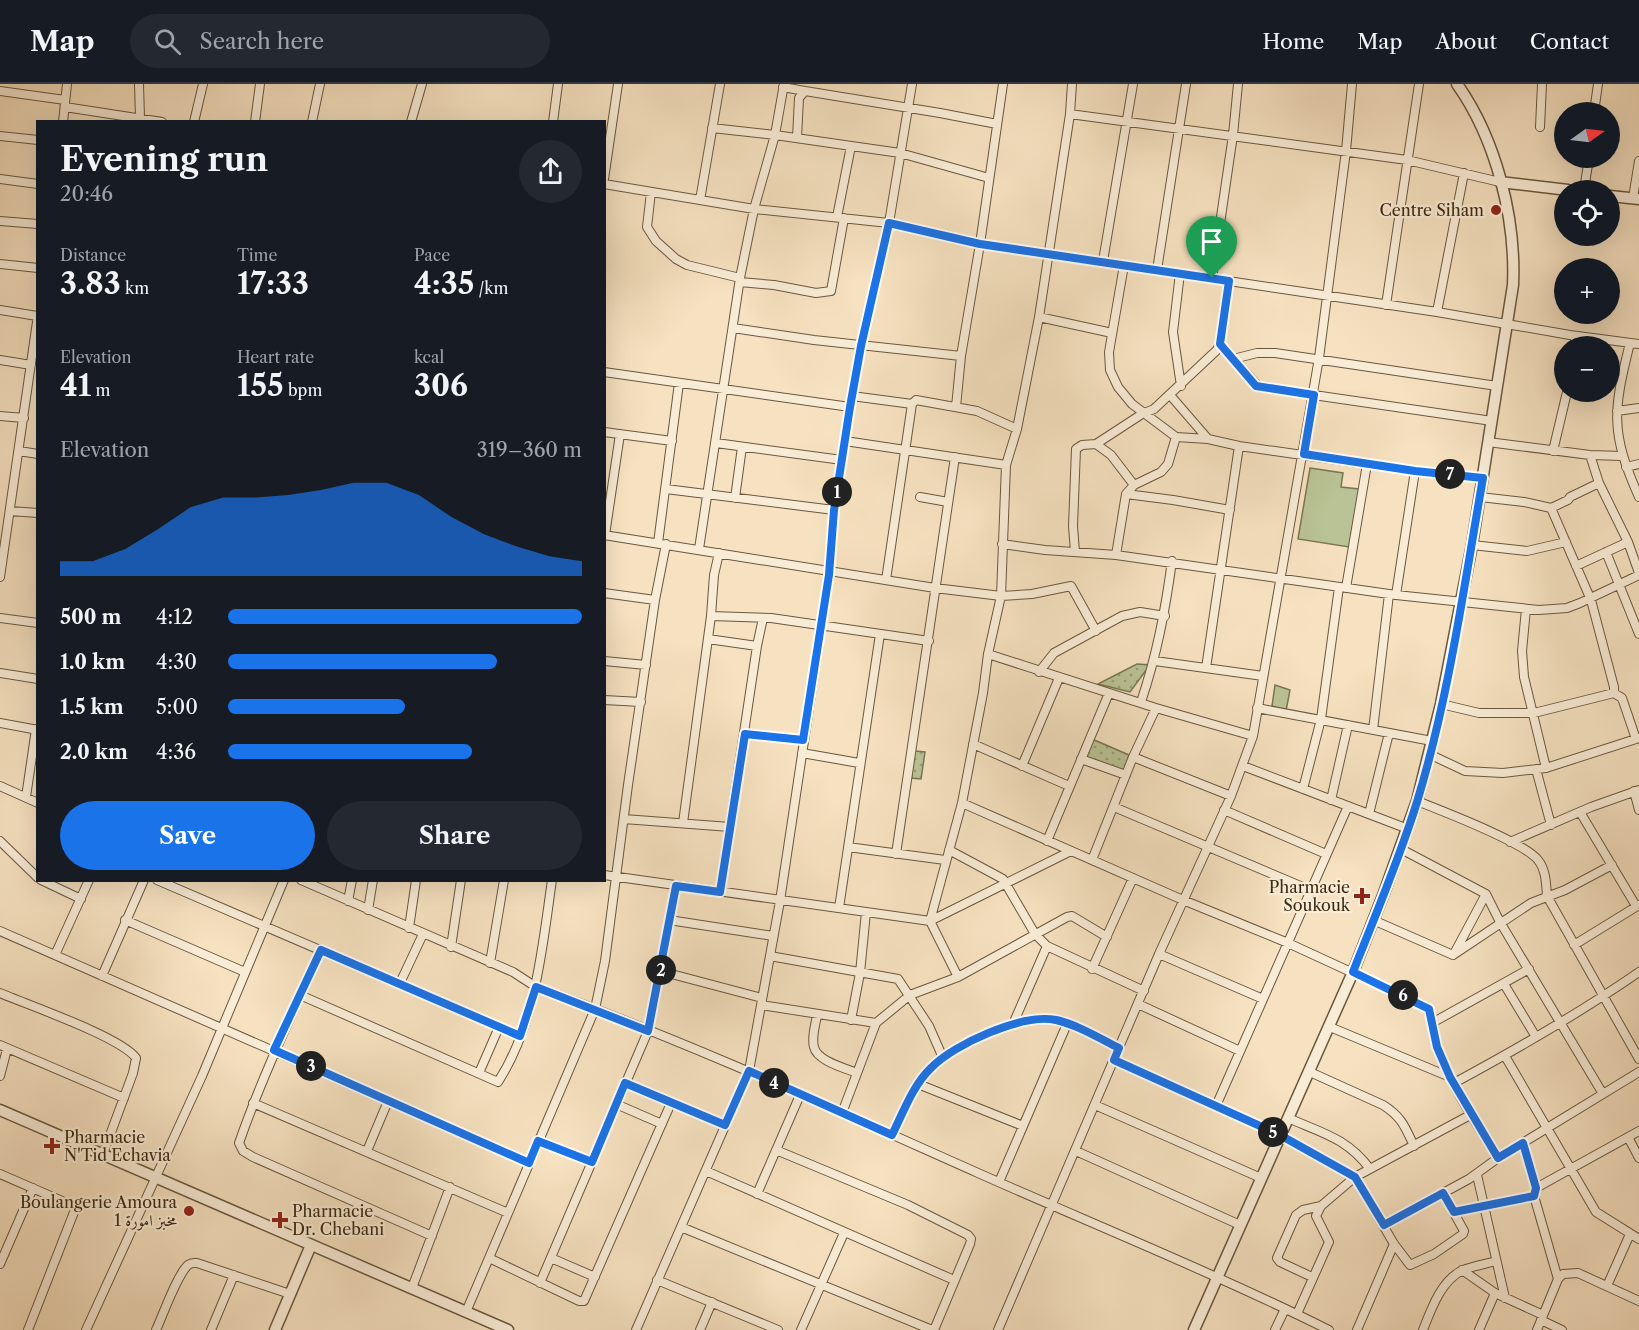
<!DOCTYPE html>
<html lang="en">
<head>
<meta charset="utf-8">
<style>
  :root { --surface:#171b24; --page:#242831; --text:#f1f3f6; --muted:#9ea1a6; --line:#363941; --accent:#1a73e8 }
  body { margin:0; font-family:"Libre Caslon Text",Amiri,serif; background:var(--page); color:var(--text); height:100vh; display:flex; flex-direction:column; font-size:22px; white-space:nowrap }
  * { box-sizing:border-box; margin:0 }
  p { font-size:20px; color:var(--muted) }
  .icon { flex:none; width:33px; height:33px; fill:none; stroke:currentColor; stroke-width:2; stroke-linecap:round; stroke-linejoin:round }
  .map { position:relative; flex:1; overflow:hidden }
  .side { position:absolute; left:36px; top:36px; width:570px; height:762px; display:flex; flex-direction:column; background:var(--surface); border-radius:0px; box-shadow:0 6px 24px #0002 }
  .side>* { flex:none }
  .needle { width:39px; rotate:76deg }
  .controls { position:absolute; left:1554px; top:18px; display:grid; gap:12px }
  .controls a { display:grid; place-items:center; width:66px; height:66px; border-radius:50%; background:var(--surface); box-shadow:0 6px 24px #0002; font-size:30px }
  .pin { position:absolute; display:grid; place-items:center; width:51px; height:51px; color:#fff; margin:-62px -26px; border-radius:50% 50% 50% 0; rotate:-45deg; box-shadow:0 0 6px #0007 }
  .pin .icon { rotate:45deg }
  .km { position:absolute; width:30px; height:30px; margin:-15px; border-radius:50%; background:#222; color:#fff; font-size:16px; line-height:30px; text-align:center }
  .round { display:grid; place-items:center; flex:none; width:63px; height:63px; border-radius:32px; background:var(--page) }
  .head { display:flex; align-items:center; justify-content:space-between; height:102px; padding:0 24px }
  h1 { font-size:33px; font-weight:700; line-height:45px }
  .figures { display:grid; grid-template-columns:repeat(3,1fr); gap:9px; height:102px; padding:6px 24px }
  .figures div { display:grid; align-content:center }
  .figures b { font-size:30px; font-weight:700 }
  .figures small { font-size:16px; font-weight:400 }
  .figures p { font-size:16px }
  .chart { height:168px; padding:12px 24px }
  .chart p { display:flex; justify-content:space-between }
  .chart svg { width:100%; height:108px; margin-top:6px; fill:var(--accent); opacity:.7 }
  .cta { display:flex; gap:12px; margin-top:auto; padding:12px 24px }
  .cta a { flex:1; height:69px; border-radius:36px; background:var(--accent); color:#fff; font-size:24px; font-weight:700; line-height:69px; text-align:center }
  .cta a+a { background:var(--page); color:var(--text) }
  ul { padding:0 24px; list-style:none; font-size:20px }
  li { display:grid; grid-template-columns:96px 72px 1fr; align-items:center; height:45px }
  li i { height:15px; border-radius:8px; background:var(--accent) }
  header { display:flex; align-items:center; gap:36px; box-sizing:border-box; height:84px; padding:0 30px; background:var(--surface); border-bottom:2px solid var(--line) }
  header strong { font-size:28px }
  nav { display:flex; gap:33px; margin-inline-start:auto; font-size:21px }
  .search { width:420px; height:54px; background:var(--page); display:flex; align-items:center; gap:15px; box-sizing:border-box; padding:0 21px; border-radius:33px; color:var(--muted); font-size:22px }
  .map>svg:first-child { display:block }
  .green { fill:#b9c395; stroke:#7a7653; stroke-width:1.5 }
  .park { fill:url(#park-dots); stroke:#7a7653; stroke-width:1.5 }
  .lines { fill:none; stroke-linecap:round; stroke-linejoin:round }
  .minor-casing { stroke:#6a583d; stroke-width:10 }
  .tertiary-casing { stroke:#6a583d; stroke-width:13 }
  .minor { stroke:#f9ecd6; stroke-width:8 }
  .tertiary { stroke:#f9ecd6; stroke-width:10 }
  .route-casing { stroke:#fff; stroke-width:12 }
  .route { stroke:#1a73e8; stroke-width:8 }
  .poi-dot { fill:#8f2418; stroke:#f9ecd6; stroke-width:2 }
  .labels { text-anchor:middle; stroke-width:4.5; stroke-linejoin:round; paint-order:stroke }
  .poi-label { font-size:16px; fill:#3c2a11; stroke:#f9ecd6; text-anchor:end }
</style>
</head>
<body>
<header>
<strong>Map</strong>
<div class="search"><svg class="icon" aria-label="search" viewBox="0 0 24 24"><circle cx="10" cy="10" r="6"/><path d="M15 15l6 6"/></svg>Search here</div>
<nav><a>Home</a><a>Map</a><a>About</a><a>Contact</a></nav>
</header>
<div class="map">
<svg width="1639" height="1246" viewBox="0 0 1639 1246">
  <defs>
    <pattern id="park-dots" width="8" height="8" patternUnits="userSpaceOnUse" patternTransform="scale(1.5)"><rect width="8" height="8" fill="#b9c395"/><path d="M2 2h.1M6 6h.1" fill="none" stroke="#989f78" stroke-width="1.8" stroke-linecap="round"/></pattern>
  </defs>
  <rect width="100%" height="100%" fill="#f6e1c0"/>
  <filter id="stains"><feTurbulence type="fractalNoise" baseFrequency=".00333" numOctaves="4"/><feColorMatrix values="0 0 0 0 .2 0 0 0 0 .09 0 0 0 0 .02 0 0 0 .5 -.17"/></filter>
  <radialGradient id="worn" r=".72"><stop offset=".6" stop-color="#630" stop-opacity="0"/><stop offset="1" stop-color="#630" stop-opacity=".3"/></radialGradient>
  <path class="green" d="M1310,384l33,5 -2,14 18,2 -10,58 -51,-8z
    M1275,601l15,5 -4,21 -14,-5z"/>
  <path class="park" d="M1137,580l13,1 -20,27 -32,-8z
    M1092,655l37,16 -5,16 -39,-12z
    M915,667l10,1 -4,27 -10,-1z"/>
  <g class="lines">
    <g class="minor-casing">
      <path id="minor" d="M139,0l1,34
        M1072,0l-2,30 -31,203 -22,112 -11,36 -5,131 -13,58 168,54 97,28
        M783,3l22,4
        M0,7l65,9
        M65,23l97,15
        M1594,28l4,-28
        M1070,30l337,46 93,22
        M63,38l4,-38
        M194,38l9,-38
        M255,38l5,-38
        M312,38l8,-38
        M411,38l11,-38
        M553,38l5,-38
        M1540,43l2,-43
        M712,44l63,7 9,-51
        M0,52l38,4
        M797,54l2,-40 6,-7 135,22 57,11
        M0,95l38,5
        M604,95l14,-95
        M604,100l150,25 135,14 91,21 457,68 133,23 69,9
        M1584,106l5,-32
        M651,108l-4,35 9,14 20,18 11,6 53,13
        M1633,114l6,-37
        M700,116l20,-116
        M837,133l14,-71
        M0,137l38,3
        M1103,177l30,-177
        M0,180l38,4
        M1124,181l-15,87 1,18 8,17 14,17 44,33 32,2 31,7 176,25 68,7
        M1157,186l29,-186
        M1180,189l-7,59 8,54
        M1212,194l21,-143 5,-51
        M740,198l34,3 42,8 15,-2 13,-73
        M1386,221l33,-221
        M0,226l37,6
        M1437,228l27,-139
        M1039,233l73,16
        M733,244l81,12 147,16
        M1630,259c-17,68 -20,89 9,154
        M1220,260l39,43 233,34
        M1574,262l2,-10
        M1233,275l24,-6h18l222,33
        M0,276l31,5
        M604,288l246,35
        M1170,311l38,44
        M852,312l60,8 4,-4 61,11 40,18
        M956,323l5,-51 19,-112 23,-160
        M1617,327l22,-3
        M0,332l24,2
        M604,348l68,9
        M845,357l161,24
        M1488,358l102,13 32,1
        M716,359l126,17
        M1096,360l46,-30 12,-5 63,-59 3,-6 9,-63
        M19,367l19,3
        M1553,367l14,-59
        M1590,371l9,28 29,59 11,31
        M1626,383l13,-3
        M666,405l168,21
        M1126,410l47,6 57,10
        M920,413l28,5
        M1480,413l44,5 27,6 17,-8 2,-3 29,-14
        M735,414l7,-51
        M1551,424l40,92 23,87v6
        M10,427l28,2
        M604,451l331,53 66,8 31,-2 39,-8 25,45
        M605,451l15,-101
        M658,459l21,-160
        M1002,460l43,6 71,5 280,40 143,15 28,-2 13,-5 59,-28
        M1472,461l55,6 39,-9
        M699,465l41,-271 14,-69 21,-74 125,18 89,25
        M1075,468l-2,-26 3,-77 6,-4 14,-1 15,11 23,30
        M1606,468l33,82
        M1116,471l10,-61 8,-9 27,-13 7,-8 8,-27
        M1576,482l52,-24
        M0,493l38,-262
        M886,496l26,-176
        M1346,504l21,-124
        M604,509l51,7
        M1396,511l19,-124
        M1526,525l-4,42 2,26 22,91
        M711,532l60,2 158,23
        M0,534l38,5
        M708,555l49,7
        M604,577l42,4
        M1155,577l108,15
        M1206,584l33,-222
        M1039,588l15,-19 68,-37 18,-4 25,4
        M0,589l38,6
        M604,616l37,2
        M1141,618c16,-48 24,-90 31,-141
        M1441,620l38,9h55l80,-20 8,5 14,41
        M1257,624l175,33
        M0,639l38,7
        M1373,646l16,-136
        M745,650l58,6
        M973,660l96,42
        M802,669l57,10
        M1429,670l36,17 38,2 43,-5 93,-30
        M1133,673l98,39
        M1081,675l45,16
        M1022,682l37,-88
        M1243,682l165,63
        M1536,685l15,56
        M0,702l38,17
        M1303,705l18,-70 18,-132
        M1634,707l5,19
        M26,713l10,-68
        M1331,716l17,-75
        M1417,717c25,10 107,41 121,59 8,10 8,23 9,36l92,163
        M962,719l221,97 105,43 139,64c8,10 5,28 10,40 14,39 39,76 61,111
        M1114,723l196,83
        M1224,726l102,44
        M1580,728l56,94
        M1369,730l20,-81
        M624,735l106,8
        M683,739l28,-207 3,-41 5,-22
        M0,757l38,37
        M1047,757l62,-148
        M1510,758l81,-35 48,-17
        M848,763l97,13
        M1401,765l85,45 14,28 103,172
        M949,766l54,29 32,55 12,12 97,45
        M896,770l59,-397
        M1092,776l41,-103 23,-49
        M604,791l326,46 32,-118 21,-110 5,-39
        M41,796l40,19
        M157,796l363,156
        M301,796l212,92 23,15c150,54 296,121 442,186 117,52 236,100 351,157
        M720,808l37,-246 6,-28
        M348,817l4,-21
        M839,824l41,-274
        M368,826l5,-30
        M125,836l120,52
        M669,836l104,16
        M1373,836l80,35
        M409,844l7,-48
        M0,847l529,232
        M1574,861l65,-40
        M451,863l10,-67
        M321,866c-29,64 -59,127 -82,193l4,8 10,6 179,79
        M1455,868l31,-58
        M1159,870l104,45
        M55,871l34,-75
        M1453,871l78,-52 34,-13 47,-25
        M770,872l128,23 31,47 14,32
        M490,879l14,-83
        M1092,885l41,-91
        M660,887l102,27
        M102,892l42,-96
        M958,893l-28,-56 141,-70
        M400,899l23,-49
        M1504,900l32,53
        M0,909c28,12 121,44 136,65l-3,15 -30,81
        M300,911l198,87c38,-59 44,-133 54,-202
        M1138,920l102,47
        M761,921l115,18
        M817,930c-1,10 -6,23 -3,33 3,14 31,21 43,26
        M851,936l9,-47 6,-61
        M1432,939l97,-54
        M1013,940l34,-78
        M1330,943l120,50
        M0,961l124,53
        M1505,972l91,156 43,27
        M1114,976l166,75 75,42 39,67 16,21 24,-11 29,-20 1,-3 -21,-38
        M1310,988l73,33c19,12 22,22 31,41
        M479,989l20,-46
        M0,992l7,-27
        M625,999l100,42
        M1454,999c63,-34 126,-70 185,-111
        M918,1000l105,42
        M253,1019l255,110
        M616,1020l46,20
        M1095,1021l166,73
        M1216,1022l132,-300
        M842,1029l34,-90 34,-28 48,-18 109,-60 5,-1 35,21
        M1288,1034c34,15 59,20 82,51
        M892,1051c11,-22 21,-50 39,-67 23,-24 92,-55 125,-48 22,5 43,18 63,28
        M1628,1053l11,21
        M538,1057l54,21
        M1523,1059l13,45 -2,8 24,83
        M776,1066l132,55 60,30 3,4 -1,5 -36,86
        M367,1067l21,-50
        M1076,1067l164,74
        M706,1087l248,109
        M0,1090l76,33 -48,123
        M1477,1091l28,123
        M999,1098l68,-158
        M1536,1104l103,-57
        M757,1110l43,-99
        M1453,1128l81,-16
        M1384,1141l85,-46 29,-21 141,-86
        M681,1143l251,103
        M489,1174l90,43h5l87,-198
        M551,1174l44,19
        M0,1180l33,-76
        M1462,1186l33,23 48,22
        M1312,1193l-32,-15 -3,-4 19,-43 7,-5 18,-4
        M657,1196l121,50
        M540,1199l108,-252 28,-145
        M1607,1202l23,-52
        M412,1204l38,-101
        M466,1228l129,-303 10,-48 23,-176 27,-185 11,-56
        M1297,1230l32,-72 -13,-26 5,-10 34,-29 117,-63
        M1541,1236l21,10
        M86,1246l116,-254 82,-196
        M156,1246c7,-15 21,-55 32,-65 4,-3 5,-2 9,-2l93,31
        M211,1246l23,-55
        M636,1246l113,-259 31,-170 49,-326 5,-65 16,-103 11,-61 28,-123 23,-139
        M700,1246l12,-28
        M801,1246l43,-97
        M998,1246l161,-376 72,-158 22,-60 66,-378 27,-207 6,-67
        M1275,1246l10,-21
        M1357,1246l37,-86
        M1423,1246c8,-20 18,-50 40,-60 10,-4 22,-6 33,-9
        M1479,1246l16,-37
        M1537,1246l21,-51 5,-5 15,-1 61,28"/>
    </g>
    <g class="tertiary-casing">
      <path id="tertiary" d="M1500,98l68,8
        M1610,112l29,3
        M0,1026l508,220
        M275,1246l36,-85
        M1194,1246l159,-358 31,-79 33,-92 24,-97 31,-159 41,-260c3,-67 -17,-146 -56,-201"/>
    </g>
    <use href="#minor" class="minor"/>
    <use href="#tertiary" class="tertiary"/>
  </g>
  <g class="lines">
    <g class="route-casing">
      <path id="route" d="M889,139l91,21 249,37 -9,63 36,42 58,9 -10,59 111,17 68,7c-19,108 -34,219 -66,324 -18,58 -42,114 -64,170l76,37 8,38 13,30 48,81 25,-15 13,45 -2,8 -80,16 -11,-19 -59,32 -29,-48 -75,-42 -166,-75 5,-12c-20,-10 -41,-23 -63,-28 -33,-7 -102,24 -125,48 -18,17 -28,45 -39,67l-143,-64 -24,54 -100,-42 -33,79 -54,-21 -9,22 -255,-113 47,-100 199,86 16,-49 112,44 28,-145 44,6 25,-158 58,6 26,-165 5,-65 16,-103 11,-61z"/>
    </g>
    <use href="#route" class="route"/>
  </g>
  <g class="poi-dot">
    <circle cx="1496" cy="126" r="6"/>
    <path d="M1359 803h6v6h6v6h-6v6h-6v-6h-6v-6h6z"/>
    <path d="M49 1053h6v6h6v6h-6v6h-6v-6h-6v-6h6z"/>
    <circle cx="189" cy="1127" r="6"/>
    <path d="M277 1127h6v6h6v6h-6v6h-6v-6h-6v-6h6z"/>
  </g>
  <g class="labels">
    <g class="poi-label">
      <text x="1484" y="132">Centre Siham</text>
      <text x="1350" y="809">Pharmacie<tspan x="1350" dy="18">Soukouk</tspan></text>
      <text x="64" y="1059" text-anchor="start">Pharmacie<tspan x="64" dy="18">N'Tid Echavia</tspan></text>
      <text x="177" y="1124">Boulangerie Amoura<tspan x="177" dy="18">1 مخبز امورة</tspan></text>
      <text x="292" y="1133" text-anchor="start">Pharmacie<tspan x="292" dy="18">Dr. Chebani</tspan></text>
    </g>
  </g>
  <rect width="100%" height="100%" filter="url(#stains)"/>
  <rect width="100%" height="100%" fill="url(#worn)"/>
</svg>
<div class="controls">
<a><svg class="needle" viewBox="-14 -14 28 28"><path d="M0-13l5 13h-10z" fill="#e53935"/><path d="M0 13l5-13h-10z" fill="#9ea1a6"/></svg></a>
<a><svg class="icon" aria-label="locate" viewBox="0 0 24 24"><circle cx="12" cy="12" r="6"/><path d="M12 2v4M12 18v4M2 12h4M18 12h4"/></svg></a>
<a>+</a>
<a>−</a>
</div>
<div class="pin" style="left:1212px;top:194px;background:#1e9e55"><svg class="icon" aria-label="arrive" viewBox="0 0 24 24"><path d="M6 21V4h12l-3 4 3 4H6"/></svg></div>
<b class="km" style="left:837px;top:408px">1</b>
<b class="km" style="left:661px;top:886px">2</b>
<b class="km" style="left:311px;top:982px">3</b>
<b class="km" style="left:774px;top:999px">4</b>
<b class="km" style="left:1273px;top:1048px">5</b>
<b class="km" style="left:1403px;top:911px">6</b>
<b class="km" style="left:1450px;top:390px">7</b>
<section class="side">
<div class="head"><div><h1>Evening run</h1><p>20:46</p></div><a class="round"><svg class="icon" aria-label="share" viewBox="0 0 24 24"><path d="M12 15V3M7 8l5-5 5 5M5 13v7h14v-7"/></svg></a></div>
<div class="figures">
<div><p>Distance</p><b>3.83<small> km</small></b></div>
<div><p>Time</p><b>17:33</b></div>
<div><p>Pace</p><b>4:35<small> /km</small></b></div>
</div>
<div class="figures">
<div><p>Elevation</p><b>41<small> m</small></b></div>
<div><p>Heart rate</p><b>155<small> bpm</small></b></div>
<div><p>kcal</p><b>306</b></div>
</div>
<div class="chart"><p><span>Elevation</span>319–360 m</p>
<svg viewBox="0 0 160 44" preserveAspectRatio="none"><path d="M0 44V38L10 38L20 33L30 25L40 16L50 12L60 12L70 11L80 9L90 6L100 6L110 11L120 20L130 27L140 32L150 36L160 38V44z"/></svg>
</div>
<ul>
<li><b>500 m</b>4:12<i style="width:100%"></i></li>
<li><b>1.0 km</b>4:30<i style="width:76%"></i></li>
<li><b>1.5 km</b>5:00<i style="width:50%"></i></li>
<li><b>2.0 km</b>4:36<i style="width:69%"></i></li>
</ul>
<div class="cta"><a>Save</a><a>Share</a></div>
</section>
</div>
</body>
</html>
